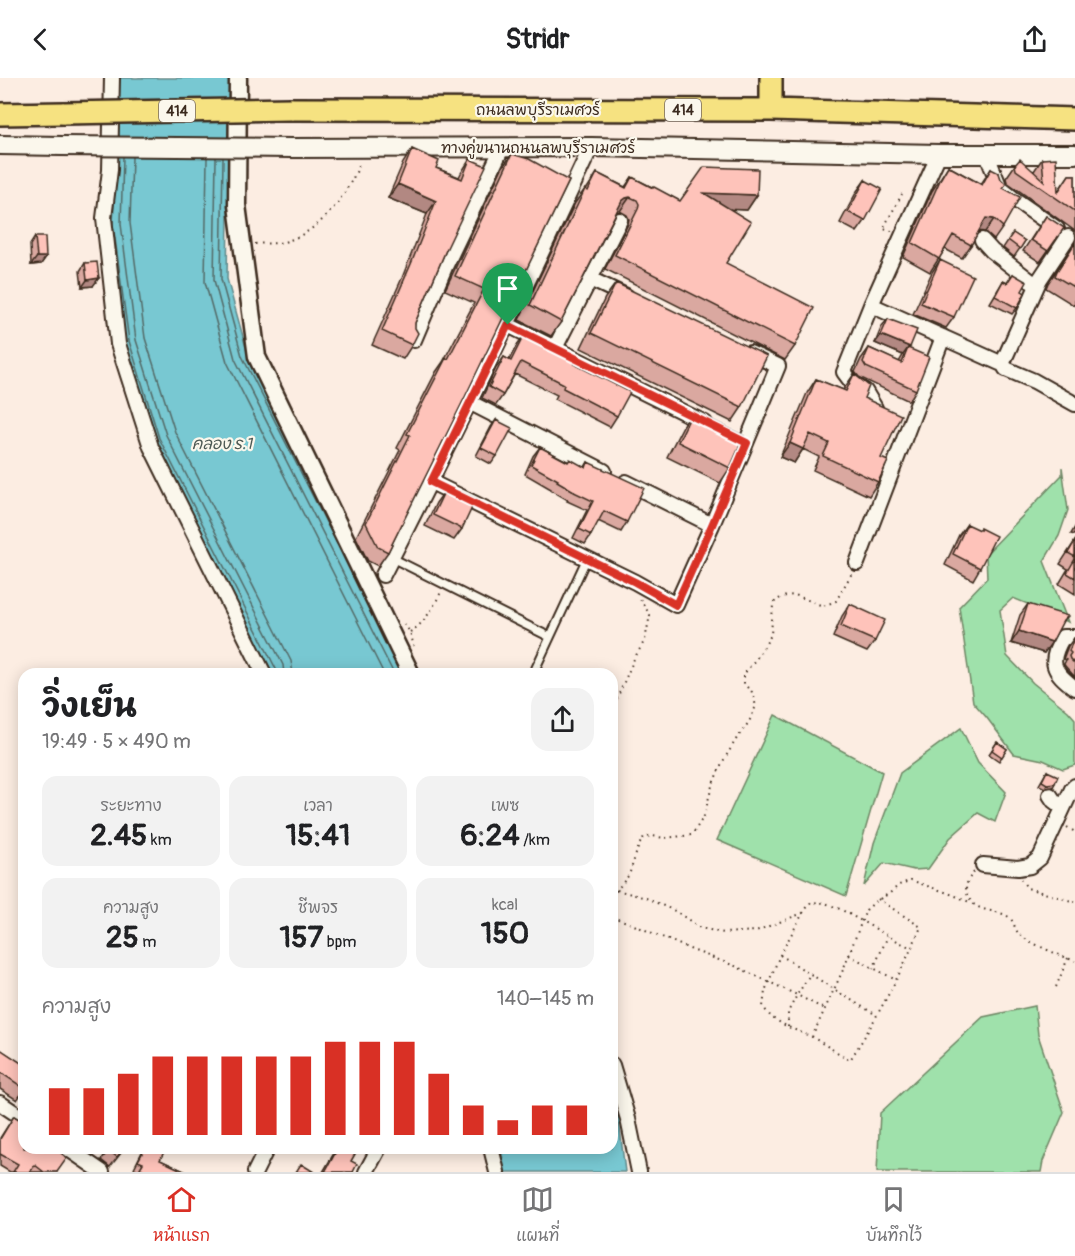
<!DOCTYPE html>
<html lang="th">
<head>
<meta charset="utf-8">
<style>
  :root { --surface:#fff; --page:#f2f2f2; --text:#202124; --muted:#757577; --line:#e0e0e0; --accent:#d93025 }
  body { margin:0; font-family:Pangolin,"Playpen Sans Thai",sans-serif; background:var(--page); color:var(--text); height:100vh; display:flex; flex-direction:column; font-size:22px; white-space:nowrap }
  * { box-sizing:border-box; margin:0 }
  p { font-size:20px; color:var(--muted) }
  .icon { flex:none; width:33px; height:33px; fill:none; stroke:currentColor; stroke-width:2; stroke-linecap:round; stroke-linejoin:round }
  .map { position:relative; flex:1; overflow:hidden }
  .panel { position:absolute; left:18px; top:590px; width:600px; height:486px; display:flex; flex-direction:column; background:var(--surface); border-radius:18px; box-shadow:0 3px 15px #0003 }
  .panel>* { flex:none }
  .pin { position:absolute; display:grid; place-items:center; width:51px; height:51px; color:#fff; margin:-62px -26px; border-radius:50% 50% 50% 0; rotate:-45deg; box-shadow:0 0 6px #0007 }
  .pin .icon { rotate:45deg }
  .round { display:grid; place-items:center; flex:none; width:63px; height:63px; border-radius:18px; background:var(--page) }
  .headline { display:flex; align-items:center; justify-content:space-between; height:102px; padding:0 24px }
  h1 { font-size:33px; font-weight:700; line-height:45px }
  .figures { display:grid; grid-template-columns:repeat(3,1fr); gap:9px; height:102px; padding:6px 24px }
  .figures div { display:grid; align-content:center; border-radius:15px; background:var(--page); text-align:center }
  .figures b { font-size:30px; font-weight:700 }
  .figures small { font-size:16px; font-weight:400 }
  .figures p { font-size:16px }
  .chart { height:168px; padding:12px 24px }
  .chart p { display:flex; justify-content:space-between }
  .chart svg { width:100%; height:108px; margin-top:6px; stroke:var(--accent); stroke-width:6 }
  header { display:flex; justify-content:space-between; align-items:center; height:78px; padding:0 24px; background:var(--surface); font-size:27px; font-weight:700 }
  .tab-bar { display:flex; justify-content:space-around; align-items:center; height:84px; border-top:2px solid var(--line); background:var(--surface); font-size:16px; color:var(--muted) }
  .tab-bar a { display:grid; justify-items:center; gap:3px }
  .tab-bar .on { color:var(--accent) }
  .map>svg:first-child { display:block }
  .green { fill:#9fe1ab; stroke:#6d8664; stroke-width:1.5 }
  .water { fill:#78c8d2; stroke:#60898a; stroke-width:1.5 }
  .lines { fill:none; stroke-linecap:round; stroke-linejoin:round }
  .shore { stroke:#536966; stroke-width:1.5 }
  .service-casing { stroke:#3b2a1e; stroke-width:11 }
  .minor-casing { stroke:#3b2a1e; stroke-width:18 }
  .tertiary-casing { stroke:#3b2a1e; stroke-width:21 }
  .secondary-casing { stroke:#3b2a1e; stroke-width:22 }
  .primary-casing { stroke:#3b2a1e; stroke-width:26 }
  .path { stroke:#3b2a1e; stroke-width:2; stroke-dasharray:1.5 4.5; stroke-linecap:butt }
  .service { stroke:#fbf7ec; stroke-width:7 }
  .minor { stroke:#fbf7ec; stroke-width:14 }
  .tertiary { stroke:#fbf7ec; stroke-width:16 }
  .secondary { stroke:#fbf7ec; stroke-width:18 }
  .primary { stroke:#f6e281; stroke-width:21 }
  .secondary-bridge-casing { stroke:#3b2a1e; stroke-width:22; stroke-linecap:butt }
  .primary-bridge-casing { stroke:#3b2a1e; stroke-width:26; stroke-linecap:butt }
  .secondary-bridge { stroke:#fbf7ec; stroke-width:18 }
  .primary-bridge { stroke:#f6e281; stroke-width:21 }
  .wall { fill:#daa8a0; stroke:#3b2a1e; stroke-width:1.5 }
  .shaded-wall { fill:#b28882; stroke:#3b2a1e; stroke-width:1.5 }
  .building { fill:#fec3ba; stroke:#3b2a1e; stroke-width:1.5 }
  .route-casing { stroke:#fff; stroke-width:12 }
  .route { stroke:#d93025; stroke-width:8 }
  .labels { text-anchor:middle; stroke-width:4.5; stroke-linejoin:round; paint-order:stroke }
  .shield { fill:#fbf7ec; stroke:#75685c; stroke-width:1.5 }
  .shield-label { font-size:14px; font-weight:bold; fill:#3b2a1e }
  .street-label { font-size:15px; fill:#3b2a1e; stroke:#fbf7ec }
  .water-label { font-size:16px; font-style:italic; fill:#4d5954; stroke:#fbf7ec }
</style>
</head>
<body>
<header><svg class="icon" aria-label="back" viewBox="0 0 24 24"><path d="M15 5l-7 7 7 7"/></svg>Stridr<svg class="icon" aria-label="share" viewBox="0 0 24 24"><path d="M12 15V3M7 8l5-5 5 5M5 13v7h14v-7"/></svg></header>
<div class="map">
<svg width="1075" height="1094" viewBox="0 0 1075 1094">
  <rect width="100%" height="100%" fill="#fcede2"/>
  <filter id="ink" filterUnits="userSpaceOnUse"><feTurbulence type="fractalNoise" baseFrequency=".0167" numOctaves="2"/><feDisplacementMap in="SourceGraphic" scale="12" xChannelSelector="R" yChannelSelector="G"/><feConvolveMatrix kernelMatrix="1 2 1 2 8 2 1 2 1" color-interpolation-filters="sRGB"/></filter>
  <g filter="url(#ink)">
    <path class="green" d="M1062,389l6,43 -9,26 -15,25 24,61 -13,-7 -42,-17 -13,12 7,46 26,27 35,28 7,8v46l-12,4 -20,-9 -29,-6 -27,-36 -14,-16 -14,-95 28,-29 -1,-24 76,-79z
      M775,637l107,57 -36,124 -129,-56z
      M961,650l17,35 28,29 -11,30 -17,-9 -28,25 -22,31 -14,1 -30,-7 -20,23 10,-43 26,-70z
      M1035,928l3,29 26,77 -21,49 -2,11h-164l3,-59 103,-96z"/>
    <path class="water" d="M113,0h117l-3,201 21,76 161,318h-137l-118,-233 -31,-97 -16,-119z
      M612,1019l7,24 6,51h-120l-4,-24h111z"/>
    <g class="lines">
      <path class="shore" d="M123,79l-2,67 15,116 30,95 117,230 1,9
        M132,79l-2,66 15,115 30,94 116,229 2,13
        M207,80l-2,124 22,80 157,312
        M216,80l-2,122 21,79 159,315
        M223,80l-2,121 21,77 95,188
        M114,126l-1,20 16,117 30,97 117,231 1,5"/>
      <g class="service-casing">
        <path id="service" d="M392,480l158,79
          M533,596l54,-116"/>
      </g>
      <g class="minor-casing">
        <path id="minor" d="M112,0l-2,92 -6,48 14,126 33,103 113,227
          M987,77l13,33 14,11 43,30
          M982,162l10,11 45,35
          M590,201l36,17
          M871,227l129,58 4,-3 36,-81 28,-42
          M508,247l197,98
          M414,262l31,-73 57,-119
          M555,270l65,-128
          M1002,284l4,7 28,12 41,23
          M469,324l135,69
          M875,330l-10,-17 -12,-7 -9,-12 27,-67 68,-151
          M431,404l204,100 41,23 36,-80 66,-159 -28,-13
          M626,404l86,43
          M857,485l86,-226
          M383,497c72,-141 141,-284 208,-428
          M1075,560l-2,-1h-10c-15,25 -11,34 12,51
          M1050,717l4,6 9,7
          M983,787l35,3 12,-2 10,-8 32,-69 3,-3
          M612,987l16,54 11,53
          M0,1025l24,16
          M67,1070l35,24
          M491,1070l6,24
          M255,1094l12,-24
          M366,1094l13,-24"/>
      </g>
      <g class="tertiary-casing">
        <path id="tertiary" d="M238,0l-1,127 20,152 153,315"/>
      </g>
      <g class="secondary-casing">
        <path id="secondary" d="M0,67l62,1
          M291,70l300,-1 348,7h136"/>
      </g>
      <g class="primary-casing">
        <path id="primary" d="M771,0v32
          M291,31l480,1 304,9
          M0,36l64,-1"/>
      </g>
      <path class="path" d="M892,153l-9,-2 19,-35
        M255,166c10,-1 20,0 29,-2 38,-11 60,-44 76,-78
        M404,546l6,8 4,14
        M410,554c15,-9 23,-24 31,-40
        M612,632l22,-51 11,-19 5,-25 -10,-16
        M1067,749l8,5
        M974,794c-7,9 -11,15 -5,26 8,16 29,10 41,20 4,4 5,12 9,16 7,8 45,23 56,27
        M1021,801l6,9 48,14
        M617,812l29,8 31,14 23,16 24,5 32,-2 47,-18
        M612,818l17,-21 10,-30 5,-8 9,-1 11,2 28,-3 12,-19 8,-30 10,-23 15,-25 12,-16 7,-16 -4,-14 -8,-8v-10l15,-19 12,-20 2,-30 3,-5 10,-4 9,-1 28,11 13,-5 16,-28
        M878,821l43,28c-20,46 -44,91 -71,133l-38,-23 -24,-10 -16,-9 -9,-11 2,-16 15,-36 23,-42 8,-11 14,1 15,6 61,34 11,5
        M612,839l15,5 65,28 43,16 62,29 27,14
        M780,877c33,20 64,42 97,60
        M849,877l47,25
        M873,891l15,-33
        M1056,909l12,-29
        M788,949v-15l9,-17 14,-22
        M812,959l31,-67 23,-60 10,-9 14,-8 9,-8 12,-5c20,8 41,13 60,23"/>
      <use href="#service" class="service"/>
      <use href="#minor" class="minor"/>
      <use href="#tertiary" class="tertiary"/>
      <use href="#secondary" class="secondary"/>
      <use href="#primary" class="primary"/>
      <g class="secondary-bridge-casing">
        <path id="secondary-bridge" d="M62,68l229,2"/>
      </g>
      <g class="primary-bridge-casing">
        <path id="primary-bridge" d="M64,35l227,-4"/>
      </g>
      <use href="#secondary-bridge" class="secondary-bridge"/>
      <use href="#primary-bridge" class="primary-bridge"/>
    </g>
    <path class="wall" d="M412,71l24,19 23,9 2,-4 9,-14 -24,91 -31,73 -3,22 -9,14 -31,-14 30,-67 25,-64 -39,-16 15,-35z
      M512,76l57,27 -181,371 -10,14 -10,-5 -12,-24 44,-87 -3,-2 39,-76 7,-10 31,-59 -29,-13 57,-122z
      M1042,81l16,32 11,-16h6v56l-68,-49 -1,-4 9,-13 19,6z
      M948,88l33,18 10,-15 12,19v39l-9,13 -9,-8 -6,-1 -8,14 -9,13 -17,-9 -15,23 -27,-15 29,-66z
      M597,95l28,14 7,-10 48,24 77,-6 -10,15 -17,-1 -4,54 69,83 -10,14 -180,-91 23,-45 1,-5 -2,-4 -7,-4 -3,1 -56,110 -10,14 -32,-16 56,-117 10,-14 1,1z
      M865,102v41l-8,11 -17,-9 17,-32z
      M1046,138l18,12 -24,34 -17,-11z
      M1013,155l12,8 -11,16 -11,-9z
      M35,159l11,20 -5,7 -10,1 -1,-20z
      M1075,165v63l-29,-18 2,-5z
      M940,182l14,57 -8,11 -33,-14 19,-42z
      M85,185l8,23 -11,1 -2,-16z
      M1013,196l9,17 -5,17 -5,6 -22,-11 13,-22 4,2z
      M616,205l126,124 -10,15 -151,-74 24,-50z
      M888,241l21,29 7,42 -7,11 -50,-24 -4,-5 6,-13 8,-11 30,14 4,-7 -28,-12 7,-17z
      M524,257l50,29 43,52 -7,11 -55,-28 2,-4 -42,-21 -12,21 -7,10 -14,-7 14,-30 8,-11 5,3 8,-15z
      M854,296l10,24 17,60 -3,24 -9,14 -56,-26 6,-13 -16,-8 -9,14 -14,-6 27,-64 9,-14 27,11z
      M693,333l37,57 -10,15 -53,-26 16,-31z
      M496,342l1,36 -6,8 -15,-8 15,-29z
      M540,369l28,15 17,5 3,-5 39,60 -6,10 -23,-11 -7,14 -6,9 -12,-6 14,-28 -20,-9 1,-1 -17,-10v-1l-26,-15 8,-18z
      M444,414l13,6 4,-6 1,37 -8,11 -29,-14 11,-23z
      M967,446l13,44 -7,12 -28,-15 14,-30z
      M1075,463v53l-16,-10 9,-15 -8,-5z
      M850,526l25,37 -8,11 -34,-15 9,-21z
      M1028,526l31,25 -15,24 -33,-10 9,-28z
      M1074,560h1v39l-10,-11 -1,-2 2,-4 -3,-1 5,-13z
      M997,664l10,7 -8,12 -10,-7z
      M1047,693l6,16 -8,1 -6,-3z
      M0,971l24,16v25l-7,10 -17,-11z
      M14,1038l42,33 1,23h-47l-10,-6v-28z
      M98,1070h27l-15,19 -9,-7 5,-6z
      M144,1070h18l-1,3 -1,9 26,12h-49l1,-2 -4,-2z
      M337,1070h18l-4,13 2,11h-30z"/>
    <path class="shaded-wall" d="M398,106l38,17 -9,13 -39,-16z
      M704,115l53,2 -10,15 -53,-2z
      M630,119l-10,14 -4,1 6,-11 4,-3z
      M986,140l8,1 -9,13 -8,-1z
      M37,179h9l-5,7 -10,1z
      M99,200l-6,8 -11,1 5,-7z
      M881,257l29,12 -2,1 -5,7 -28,-12z
      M790,365l13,6 -9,14 -14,-6z
      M1075,449v8l-4,-1z
      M1019,553l33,11 -8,11 -33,-10z
      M1055,705l-2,4 -8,1 2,-4z"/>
    <path class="building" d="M412,71l27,12 -3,7 26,11 8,-20 16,7 -40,84 -31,73v5l3,5 -6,12 -30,-14 29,-67 25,-63 -38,-17z
      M512,76l17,5 40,22 -104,216 -77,155 -10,-5 -12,-24 44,-88 -3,-1 39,-76 2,1 36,-70 -29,-13z
      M1056,80l2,34 11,-17h6v36l-59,-41 -1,-5 5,-6 24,22 -2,-22z
      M948,88l34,19 9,-16 8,4 2,6 5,5 -3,4 17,9 -17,30 -9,-8 -8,-1 -15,27 -18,-10 -14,24 -27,-16 29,-65z
      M704,89l54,2 -1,26 -53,-2 47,29 -25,41 88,45 -19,38 -180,-91 23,-46 1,-5 -2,-4 -7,-3 -4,1 -4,3 -61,121 -31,-17 55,-116 3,2 9,-18 29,15 6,-11 21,11 1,-1 26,14z
      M865,102l17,9 -17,32 -17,-9z
      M1046,138l18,12 -16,23 -17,-11z
      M1013,155l12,8 -5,8 -12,-9z
      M35,159h10l1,20h-9z
      M1075,165v45l-20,-12 2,-5z
      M940,182l33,16 -19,41 -33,-14z
      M97,184l2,16 -12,2 -2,-17z
      M1013,196l14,8 -5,9 3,2 -8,15 -22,-12 8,-15 4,2z
      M616,205l151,73 -25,51 -151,-74z
      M888,241l29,11 -7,17 -29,-12z
      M524,257l52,26 -2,3 56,28 -13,24 -54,-28 1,-4 -43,-22 -18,33 -14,-8 15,-30 7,4z
      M869,270l33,15 6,-15 21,9 -13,33 -50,-23 -3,-5z
      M854,296l15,12 -5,12 37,17 -20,43 7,3 -10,21 -55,-26 6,-13 -19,-9 -7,15 -13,-6 26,-64 30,12z
      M693,333l51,25 -14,32 -52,-26z
      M496,342l16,8 -15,28 -16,-8z
      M540,369l28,15 2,-3 16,9 2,-6 56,26 -17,34 -23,-11 -13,24 -12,-6 14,-28 -19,-9v-1l-17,-10 1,-1 -27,-15z
      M444,414l14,6 3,-6 15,7 -14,30 -29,-14z
      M967,446l13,6v-2l16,8 -16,32 -27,-14z
      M1075,463v16l-7,-4z
      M1075,481v19l-8,-5z
      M850,526l35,16 -10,21 -34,-15z
      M1028,526l40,12 -5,5 -11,21 -33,-11z
      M1074,560h1v26l-5,-5 -1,-3 2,-3 -2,-2z
      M997,664l10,7 -5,8 -10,-7z
      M1047,693l11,5 -3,7 -8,1 -5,-3z
      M0,971l24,16v23l-24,-16z
      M14,1038l10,6v26h33l-1,1 11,9 -10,14h-13l-9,-7 -5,7h-17l5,-8 -18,-10v-15z
      M110,1070h14l-7,9 -9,-7z
      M145,1070h17l-1,3 3,1 -4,8 26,12h-38l-8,-4 3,-5 -5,-2z
      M338,1070h17l3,1 -7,12 6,3 -4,8h-28z
      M301,1086l13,8h-18z"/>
  </g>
  <g class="lines" filter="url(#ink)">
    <g class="route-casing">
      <path id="route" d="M508,247l239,118 -35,82 -36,80 -41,-23 -204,-100z"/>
    </g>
    <use href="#route" class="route"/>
  </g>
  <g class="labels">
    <g class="shield">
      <rect x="665" y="21" width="36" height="22" rx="4.5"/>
      <rect x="159" y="22" width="36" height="22" rx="4.5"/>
    </g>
    <g class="shield-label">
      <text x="683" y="37">414</text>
      <text x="177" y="38">414</text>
    </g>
    <g class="street-label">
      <text x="538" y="37">ถนนลพบุรีราเมศวร์</text>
      <text x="538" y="75">ทางคู่ขนานถนนลพบุรีราเมศวร์</text>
    </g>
    <g class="water-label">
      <text x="222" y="371">คลอง ร.1</text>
    </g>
  </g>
</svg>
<div class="pin" style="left:508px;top:247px;background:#1e9e55"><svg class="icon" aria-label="arrive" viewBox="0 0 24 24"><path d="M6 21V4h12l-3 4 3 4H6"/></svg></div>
<section class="panel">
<div class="headline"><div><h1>วิ่งเย็น</h1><p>19:49 · 5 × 490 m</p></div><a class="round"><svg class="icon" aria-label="share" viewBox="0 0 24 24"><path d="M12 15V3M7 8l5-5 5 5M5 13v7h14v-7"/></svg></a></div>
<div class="figures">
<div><p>ระยะทาง</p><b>2.45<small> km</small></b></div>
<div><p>เวลา</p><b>15:41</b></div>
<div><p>เพซ</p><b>6:24<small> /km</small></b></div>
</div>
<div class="figures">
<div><p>ความสูง</p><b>25<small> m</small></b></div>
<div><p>ชีพจร</p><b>157<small> bpm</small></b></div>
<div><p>kcal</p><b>150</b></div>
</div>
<div class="chart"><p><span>ความสูง</span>140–145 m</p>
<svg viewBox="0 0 160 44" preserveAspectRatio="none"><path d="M5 44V25M15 44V25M25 44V19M35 44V12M45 44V12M55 44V12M65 44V12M75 44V12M85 44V6M95 44V6M105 44V6M115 44V19M125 44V32M135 44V38M145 44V32M155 44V32"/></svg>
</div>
</section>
</div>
<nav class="tab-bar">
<a class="on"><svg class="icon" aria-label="home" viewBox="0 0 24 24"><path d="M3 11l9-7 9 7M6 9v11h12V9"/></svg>หน้าแรก</a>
<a><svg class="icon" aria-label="map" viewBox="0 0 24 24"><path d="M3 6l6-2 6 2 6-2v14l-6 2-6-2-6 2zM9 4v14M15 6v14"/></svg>แผนที่</a>
<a><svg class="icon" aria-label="saved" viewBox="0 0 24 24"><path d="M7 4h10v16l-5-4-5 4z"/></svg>บันทึกไว้</a>
</nav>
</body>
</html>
